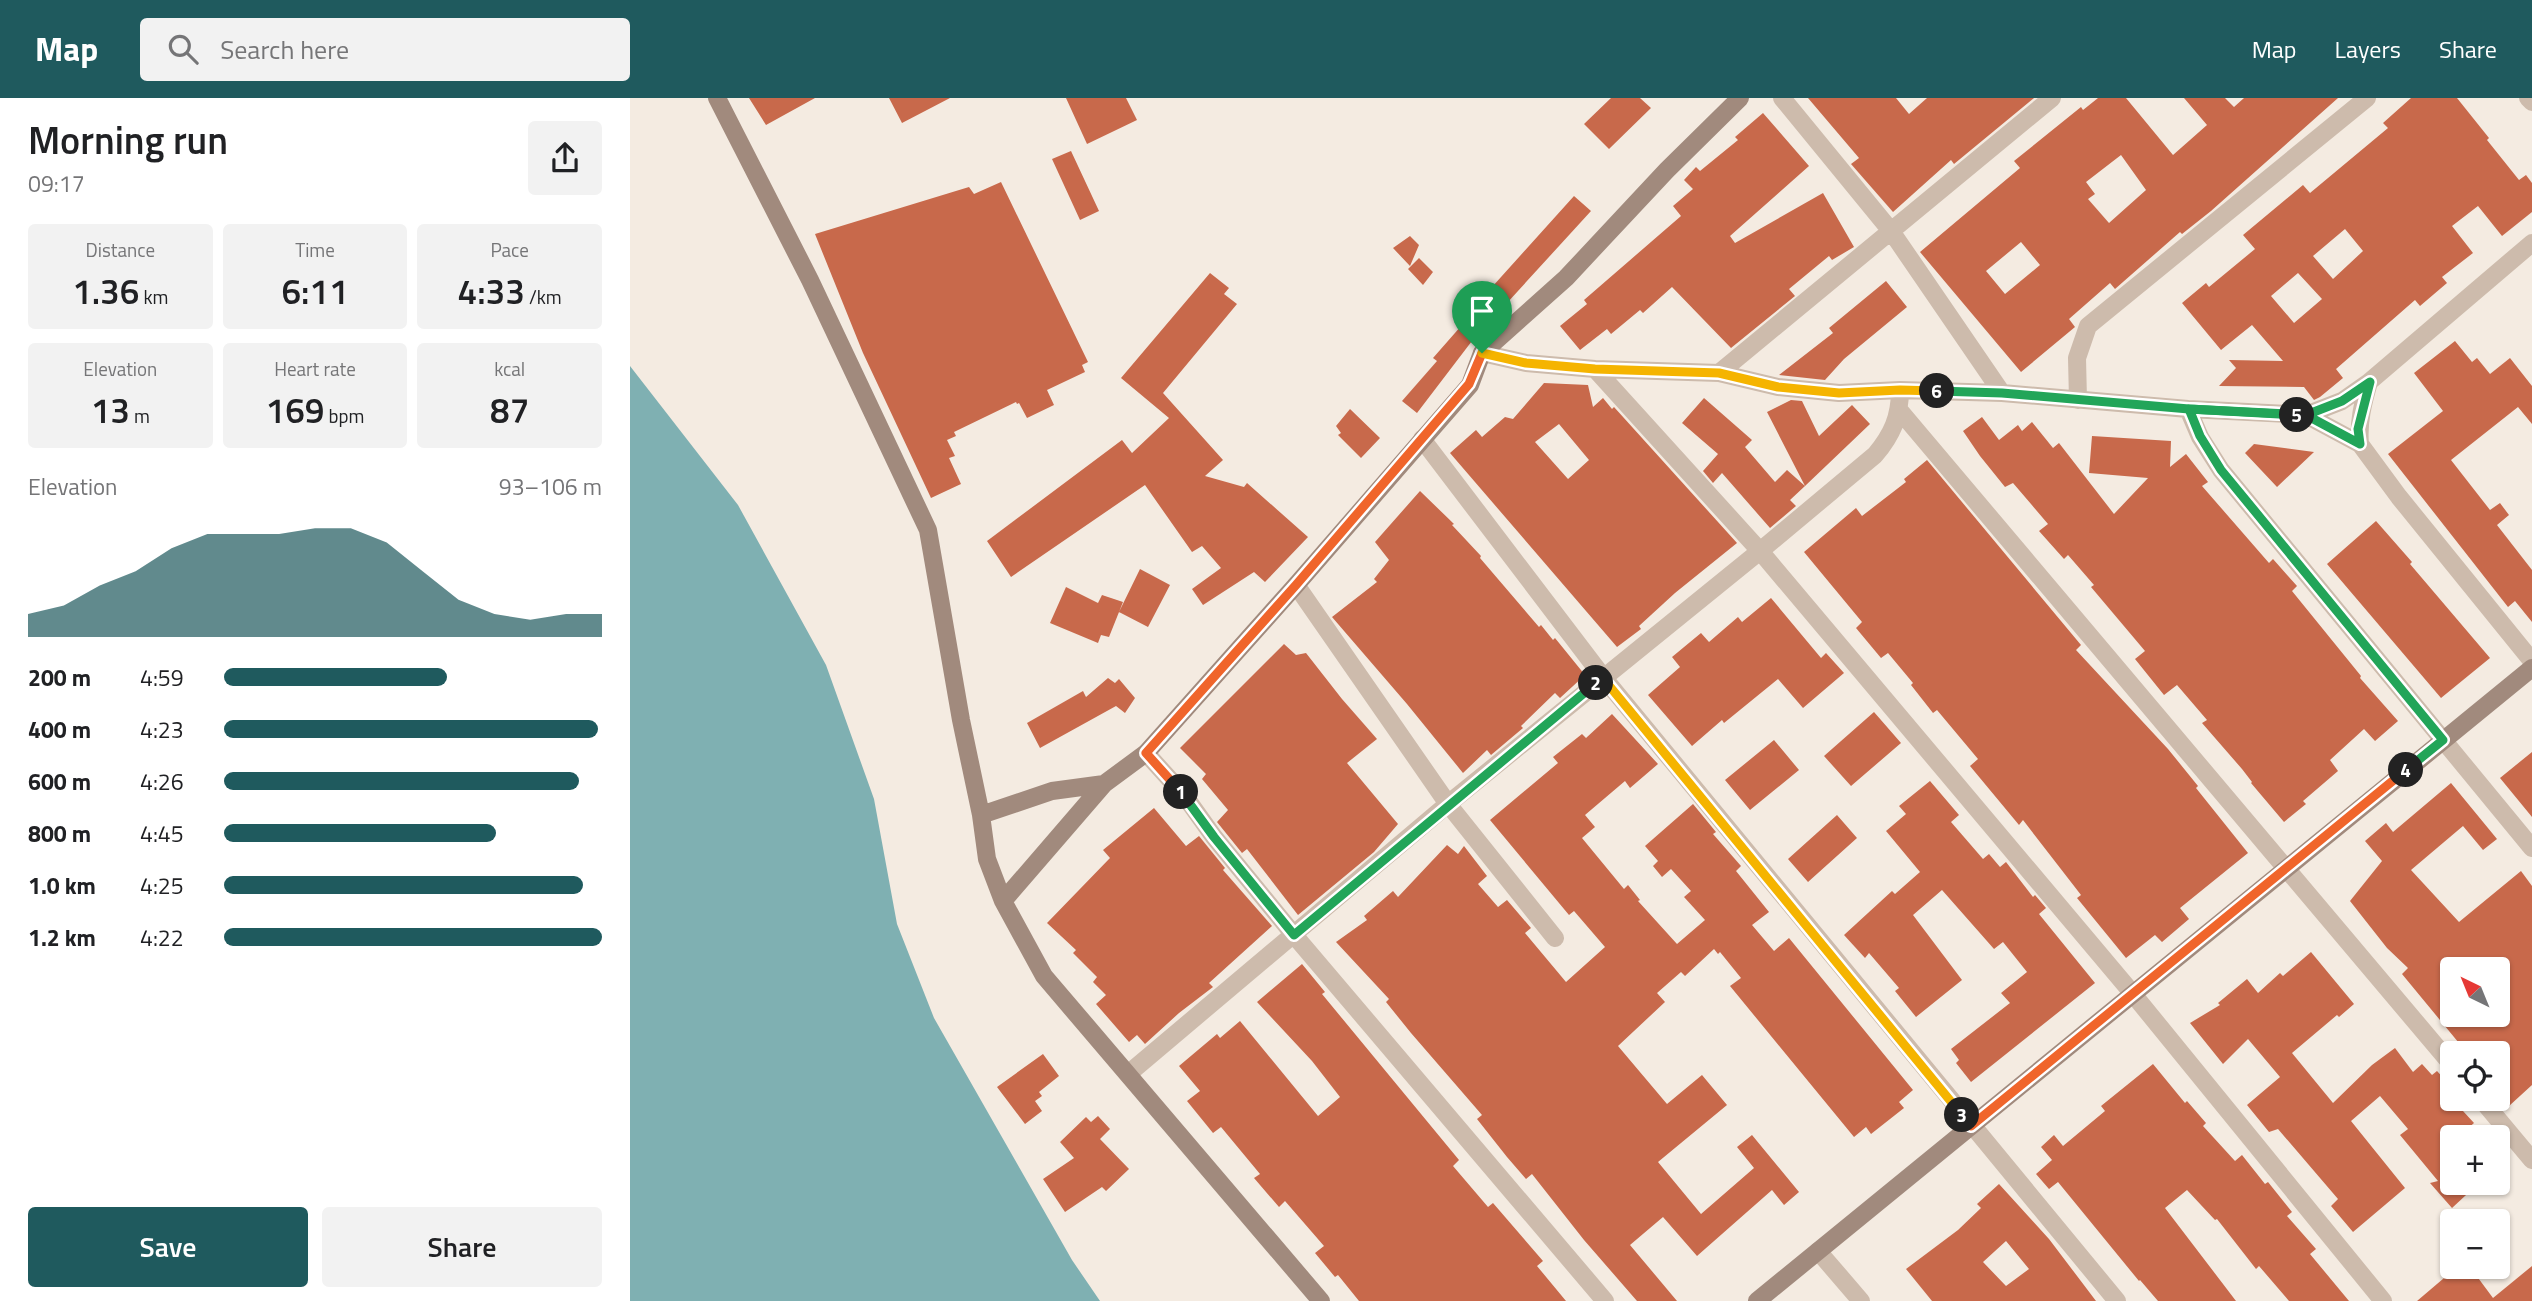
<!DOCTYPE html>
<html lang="en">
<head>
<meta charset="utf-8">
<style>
  :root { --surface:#fff; --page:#f2f2f2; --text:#202124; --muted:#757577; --accent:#1f5a5e }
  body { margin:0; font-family:"Titillium Web",sans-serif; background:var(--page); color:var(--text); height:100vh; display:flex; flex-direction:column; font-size:26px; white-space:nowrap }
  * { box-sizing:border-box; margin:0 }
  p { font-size:23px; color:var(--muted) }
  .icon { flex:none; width:38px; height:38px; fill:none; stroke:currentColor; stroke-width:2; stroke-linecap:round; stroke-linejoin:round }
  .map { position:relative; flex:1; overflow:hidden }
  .drawer { display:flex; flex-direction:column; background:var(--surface); width:630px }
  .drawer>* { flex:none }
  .needle { width:46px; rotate:317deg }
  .tools { position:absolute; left:1810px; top:859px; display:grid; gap:14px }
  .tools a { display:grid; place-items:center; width:70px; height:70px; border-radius:7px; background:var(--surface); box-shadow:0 2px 5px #0004; font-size:35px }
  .pin { position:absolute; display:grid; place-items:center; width:60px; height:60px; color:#fff; margin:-72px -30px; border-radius:50% 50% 50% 0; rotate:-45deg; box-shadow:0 0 7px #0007 }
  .pin .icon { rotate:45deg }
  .km { position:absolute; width:35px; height:35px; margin:-18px; border-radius:50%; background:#222; color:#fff; font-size:19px; line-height:35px; text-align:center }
  .round { display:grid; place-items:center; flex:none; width:74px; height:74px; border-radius:7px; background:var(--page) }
  .summary { display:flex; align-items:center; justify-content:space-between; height:119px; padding:0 28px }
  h1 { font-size:38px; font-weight:600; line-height:52px }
  .stats { display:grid; grid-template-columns:repeat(3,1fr); gap:10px; height:119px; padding:7px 28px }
  .stats div { display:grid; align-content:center; border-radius:7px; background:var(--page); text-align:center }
  .stats b { font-size:35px; font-weight:600 }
  .stats small { font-size:19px; font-weight:400 }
  .stats p { font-size:19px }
  .chart { height:196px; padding:14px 28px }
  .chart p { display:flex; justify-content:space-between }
  .chart svg { width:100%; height:126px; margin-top:7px; fill:var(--accent); opacity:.7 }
  .cta { display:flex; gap:14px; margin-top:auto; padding:14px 28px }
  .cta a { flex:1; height:80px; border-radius:7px; background:var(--accent); color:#fff; font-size:28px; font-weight:600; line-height:80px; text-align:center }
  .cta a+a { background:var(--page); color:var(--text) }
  ul { padding:0 28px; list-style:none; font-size:23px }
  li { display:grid; grid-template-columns:112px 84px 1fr; align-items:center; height:52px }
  li i { height:18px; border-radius:9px; background:var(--accent) }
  header { display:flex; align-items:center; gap:42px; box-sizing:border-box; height:98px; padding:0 35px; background:var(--accent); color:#fff }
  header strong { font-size:33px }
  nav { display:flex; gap:38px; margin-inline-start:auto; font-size:24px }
  .search { width:490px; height:63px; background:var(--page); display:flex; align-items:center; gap:18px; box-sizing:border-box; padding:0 24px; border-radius:7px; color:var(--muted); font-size:26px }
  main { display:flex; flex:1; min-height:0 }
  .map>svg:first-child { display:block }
  .water { fill:#7fb0b2 }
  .building { fill:#c8694b; fill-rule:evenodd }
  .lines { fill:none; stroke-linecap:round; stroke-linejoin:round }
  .street { stroke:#cdbbac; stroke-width:18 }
  .secondary { stroke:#a18a7d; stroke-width:18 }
  .split-1-casing { stroke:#fff; stroke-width:14 }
  .split-2-casing { stroke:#fff; stroke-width:14 }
  .split-3-casing { stroke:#fff; stroke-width:14 }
  .split-4-casing { stroke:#fff; stroke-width:14 }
  .split-5-casing { stroke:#fff; stroke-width:14 }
  .split-6-casing { stroke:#fff; stroke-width:14 }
  .split-7-casing { stroke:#fff; stroke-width:14 }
  .split-1 { stroke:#f0652b; stroke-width:9 }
  .split-2 { stroke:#22a559; stroke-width:9 }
  .split-3 { stroke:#f5b400; stroke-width:9 }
  .split-4 { stroke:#f0652b; stroke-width:9 }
  .split-5 { stroke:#22a559; stroke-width:9 }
  .split-6 { stroke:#22a559; stroke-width:9 }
  .split-7 { stroke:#f5b400; stroke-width:9 }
</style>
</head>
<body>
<header>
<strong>Map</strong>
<div class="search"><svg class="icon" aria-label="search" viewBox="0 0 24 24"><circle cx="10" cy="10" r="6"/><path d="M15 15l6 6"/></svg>Search here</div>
<nav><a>Map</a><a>Layers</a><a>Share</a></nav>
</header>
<main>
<section class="drawer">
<div class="summary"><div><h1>Morning run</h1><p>09:17</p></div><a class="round"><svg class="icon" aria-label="share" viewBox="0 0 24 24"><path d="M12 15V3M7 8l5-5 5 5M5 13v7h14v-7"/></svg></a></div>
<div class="stats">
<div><p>Distance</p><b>1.36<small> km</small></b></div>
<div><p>Time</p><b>6:11</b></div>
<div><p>Pace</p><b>4:33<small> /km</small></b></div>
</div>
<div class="stats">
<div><p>Elevation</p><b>13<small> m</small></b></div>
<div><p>Heart rate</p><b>169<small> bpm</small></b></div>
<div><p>kcal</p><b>87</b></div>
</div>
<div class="chart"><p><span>Elevation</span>93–106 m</p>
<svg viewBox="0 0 160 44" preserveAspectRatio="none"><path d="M0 44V36L10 33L20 26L30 21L40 13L50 8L60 8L70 8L80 6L90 6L100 11L110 21L120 31L130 36L140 38L150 36L160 36V44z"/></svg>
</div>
<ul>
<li><b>200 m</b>4:59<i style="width:59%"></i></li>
<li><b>400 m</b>4:23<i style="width:99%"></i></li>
<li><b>600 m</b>4:26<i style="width:94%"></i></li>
<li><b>800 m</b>4:45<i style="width:72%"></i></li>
<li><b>1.0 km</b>4:25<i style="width:95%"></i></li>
<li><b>1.2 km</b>4:22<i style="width:100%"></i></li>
</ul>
<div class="cta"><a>Save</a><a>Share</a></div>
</section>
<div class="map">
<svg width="1902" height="1203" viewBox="0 0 1902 1203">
  <rect width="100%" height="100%" fill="#f4ebe1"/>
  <path class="water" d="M0,268l108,139 88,160 48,134 23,125 37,94 138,242 28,41h-470z"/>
  <path class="building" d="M119,0h66l-49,27z
    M259,0h61l-48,25z
    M436,0h60l11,22 -50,24z
    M981,0h29l11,10 -42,41 -25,-25z
    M1178,0h88l13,16 18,-16h107l-80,66 -3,-4 -58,52 -42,-48 8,-6z
    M1468,0h28l47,57 34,-30 -23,-27h41l9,9 10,-9h94l-127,113 -29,23 -2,-2 -65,57 -5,-6 -41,36 6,8 -54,45 -101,-120 100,-84 -6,-7 67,-54 2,3zM1491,57l25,35 -37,33 -21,-24 7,-5 -9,-12zM1391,144l19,23 -35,29 -19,-23z
    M1781,0h46l32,40 -2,2 32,40 7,-5 6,8v29l-30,24 -24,-30 -26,20 21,27 -31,24 5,6 -27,23 -5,-6 -79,69 7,9 -23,19 -6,3 -10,-13 -85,-1 17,-18 -7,-8 54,1 -31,-36 -31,25 -39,-47 24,-20 3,4 46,-38 -12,-14 60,-50 7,8 78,-65 -5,-5zM1715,131l18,22 -30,28 -20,-23zM1668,175l24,26 -28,24 -23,-27z
    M1133,15l46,53 -79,70 5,7 88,-50 31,54 -22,13 -3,-4 -40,33 6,7 -64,52 -59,-61 -29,26 -3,-3 -29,24 -4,-5 -27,21 -20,-24 27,-22 -3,-4 97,-84 -8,-10 20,-17 -9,-9 12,-13 4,4 38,-31 -3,-3z
    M441,53l28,60 -19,9 -28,-61z
    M371,84l87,180 -6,3 3,7 -38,18 7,15 -27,13 -8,-15 -2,1 -1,-2 -62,30 2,4 -9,4 8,16 -6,2 12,26 -30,14 -68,-145 -48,-119 154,-47 5,7z
    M944,98l17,15 -106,116 2,2 -10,9 -2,-1 -58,76 -15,-12 35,-40 -4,-3 43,-49 -2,-2z
    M780,138l9,9 -9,21 -17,-18z
    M789,160l14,14 -10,13 -15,-16z
    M580,175l19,15 -5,6 13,10 -74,89 60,67 -18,16 39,11 3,-4 61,54 -43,45 -11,-10 -51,33 -11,-16 29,-21 -19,-22 -10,6 -47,-67 -134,92 -24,-36 135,-101 10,13 37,-35 -48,-40z
    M1256,183l21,26 -63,52 -19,21 -46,-5 54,-42 -4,-5z
    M1825,243l17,21 5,-4 13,16 20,-16 22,28v38l-14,-17 -67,53 39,50 10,-7 9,12 -12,10 35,45v52l-17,-21 -7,6 -120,-153 55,-43 -29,-38z
    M914,285l44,2 5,22 10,-9 9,11 2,-2 123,136 -62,50 -36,33 2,3 -24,18 -167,-194 26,-23 6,7 23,-20 8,2zM929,326l30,36 -21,19 -33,-37z
    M1074,300l48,42 -7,7 30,35 12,-12 18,16 -15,14 6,6 -26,22 -48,-55 -9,10 -10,-12 15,-17 -36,-31z
    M1161,302l11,1 17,35 33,-31 18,19 -65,62 -38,-74z
    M720,311l30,29 -19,20 -23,-23 3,-2 -5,-7z
    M1352,319l17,23 19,-15 4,6 10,-9 21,26 6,-5 55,71 34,-36 -59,-5 3,-37 79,5 -1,26 16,-13 22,28 -6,4 67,77 4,-4 24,27 -5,5 69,85 -1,2 38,43 -23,20 -11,-12 -34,31 8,11 -35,30 3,3 -22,18 -33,-39 1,-1 -10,-13 -40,-46 5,-3 -30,-35 -13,10 -29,-36 10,-8 -54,-64 3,-2 -26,-30 -4,4 -25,-28 9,-7 -35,-41 -8,4 -25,-31 -17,-25z
    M1624,346l60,8 -37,35 -32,-34z
    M1297,362l154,185 -5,5 92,99 30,37 -2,2 52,65 -68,55 9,11 -27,23 -7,-7 -29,23 -49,-60 4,-3 -58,-75 -4,5 -49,-59 8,-7 -41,-49 -4,3 -22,-28 2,-2 -25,-30 -7,5 -25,-30 6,-6 -58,-70 52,-44 6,8 44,-34 -2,-3z
    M790,393l34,33 -2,1 29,31 -1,2 59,69 2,-2 12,15 2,-2 30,37 -25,23 -5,-5 -34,33 2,2 -32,27 -4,-5 -24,23 -56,-69 -75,-87 45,-35 -3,-3 15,-19 -14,-18z
    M1746,423l36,41 -2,2 80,94 -49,40 -114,-134z
    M510,471l30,16 -22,42 -29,-15z
    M436,489l32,16 4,-8 21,7 -14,35 -8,-2 -3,8 -48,-20z
    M1141,500l50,60 5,-5 18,20 -41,35 -25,-29 -54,44 -2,-3 -30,26 -44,-51 32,-28 -8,-10 29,-24 8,9 29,-25 4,5z
    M654,546l12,11 10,-2 36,46 35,40 -30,24 51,61 -24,28 -76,63 -51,-66 -5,4 -25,-31 11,-12 -26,-31 4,-5 -26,-26z
    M478,580l7,5 4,-4 16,19 -10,15 -9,-7 -76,42 -13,-25 56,-32 3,6z
    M1244,614l27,31 -50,43 -27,-30z
    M982,616l46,50 -28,24 -5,-7 -40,34 10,12 -13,11 42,51 4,-4 12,15 -2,1 39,43 28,-24 -21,-23 7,-6 -20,-22 -9,8 -9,-11 5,-5 -13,-15 48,-42 23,28 -3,2 28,32 -5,5 33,41 -17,13 22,26 15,-13 124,152 -14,12 5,6 -33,26 -5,-7 -12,10 -124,-151 11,-8 -21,-26 -2,2 -4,-5 -29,27 -4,-4 -24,21 8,9 -47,44 49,58 35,-29 25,30 -69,57 43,52 53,-46 -17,-21 15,-12 47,57 -15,13 -12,-15 -75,66 -34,-39 -33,28 47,56h-40l-53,-61 -52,-66 -6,5 -19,-22 -30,-38 5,-4 -71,-82 -25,-31 3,-3 -53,-57 31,-22 -3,-4 29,-25 5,6 49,-52 11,9 6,-8 23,30 -9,8 20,23 9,-7 24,28 -6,5 41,49 39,-35 -31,-36 -5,4 -79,-95 68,-57 -5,-6 29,-23 4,4z
    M1144,642l25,30 -49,40 -25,-30z
    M1902,654v65l-32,-39z
    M1300,683l29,34 -8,7 32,37 6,-5 11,13 6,-5 27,35 2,-2 11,13 -7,6 56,69 -124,99 -15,-19 3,-3 -8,-11 59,-46 -9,-10 26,-21 -24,-30 -9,7 -52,-59 -29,25 49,65 -46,37 -21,-26 4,-3 -30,-35 -4,5 -21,-23 48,-44 3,3 25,-22 -34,-41 20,-17 -7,-8z
    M1821,685l46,56 -14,11 -20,-24 -52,44 48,52 62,-51 11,15v199l-23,21 -12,-13v-39h-29l-66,-80 6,-6 -21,-20 -37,-47 32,-40 -17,-20 21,-18 7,9zM1822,872h45v45h-45z
    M524,710l32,38 13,-10 26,32 -2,2 49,56 -63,57 4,4 -34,26 -34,31 -8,-9 -8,7 -33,-38 10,-9 -13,-13 4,-5 -24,-24 3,-3 -29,-27 63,-65 -7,-8z
    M1207,717l20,23 -49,44 -20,-23z
    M1681,854l43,52 -15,13 -2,-2 -45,38 41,50 39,-38 23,-17 18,24 9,-8 10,11 5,-4 11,12 -4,4 8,12 22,24 -17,15h-5v45h27l-27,25 -22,-25 8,-2 -38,-46 8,-6 -28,-33 -29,25 54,67 -52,44 -22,-26 7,-7 -60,-70 -9,3 -22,-27 33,-28 -32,-38 -25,25 -33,-41 30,-18 -2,-2 29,-24 11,14 22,-20 3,3z
    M672,866l23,28 -3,2 137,166 -6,6 35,41 5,-4 50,58 -6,5 29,35h-207l-21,-26 -3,2 -20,-24 9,-7 -39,-45 -6,6 -25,-29 6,-4 -39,-47 -8,6 -26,-32 13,-10 -21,-25 38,-32 3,4 20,-17 78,95 22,-19 -28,-36 -55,-59z
    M413,956l16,22 -20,16 3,4 -7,5 7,10 -17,13 -28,-37z
    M1523,966l32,39 2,-2 19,22 -3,3 32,35 7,-6 23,29 3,-2 24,30 -5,4 29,33 -6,5 39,47h-60l-30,-35 -3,3 -39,-50 -2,1 -28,-30 -22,18 71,93h-78l-18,-21 -1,1 -81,-99 -9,7 -13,-15 16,-14 -11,-13 13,-12 9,11 42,-35 -4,-5z
    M468,1018l12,13 -10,10 29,30 -23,22 -4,-4 -37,25 -22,-33 31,-21 -14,-16 26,-25 5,5z
    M1369,1086l50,55 47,62h-164l-26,-32 52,-39 23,-22 -4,-4zM1376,1143l23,28 -23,17 -23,-24z
    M1902,1168v35h-115l40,-34h13l23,31z"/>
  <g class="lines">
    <path class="street" d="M1152,0l109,133 111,162
      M1898,0l4,4
      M852,255l44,10 69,6 124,4 59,14 61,6 61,-3 102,3 186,16 118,6 36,-14 27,-19 163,-139
      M965,271l165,182 373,443 250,307
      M1089,275l333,-275
      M1448,302l-1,-42 11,-32 279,-228
      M1558,311l12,28 21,33 311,378
      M1270,313l552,654
      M1676,317l54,29 39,53 133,164
      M792,341l181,238 514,624
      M1730,346c-2,-22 3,-41 9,-62
      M666,487l152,219 107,134
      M516,655l38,42 30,42 80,98 311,366
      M498,976l320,-270 312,-253 115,-96c17,-20 25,-38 25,-65
      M1851,1001l51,61
      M1188,1153l43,50"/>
    <path class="secondary" d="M87,0l93,182 118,250 33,190 20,95 6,44 16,42 41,75 277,325
      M351,717l71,-24 52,-7
      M373,803l101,-117 42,-31 150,-168 174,-200 12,-32 84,-75 101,-108 73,-72
      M1127,1203l775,-633"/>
  </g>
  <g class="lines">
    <g class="split-1-casing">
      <path id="split-1" d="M551,694l-35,-39 150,-168 173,-201 13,-31"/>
    </g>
    <g class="split-2-casing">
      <path id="split-2" d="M551,694l33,45 80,98 302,-252"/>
    </g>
    <g class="split-3-casing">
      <path id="split-3" d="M966,585l6,-6 360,438"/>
    </g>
    <g class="split-4-casing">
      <path id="split-4" d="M1332,1017l9,11 435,-356"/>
    </g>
    <g class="split-5-casing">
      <path id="split-5" d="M1667,317l-108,-6 11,27 21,34 222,270 -37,30"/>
    </g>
    <g class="split-6-casing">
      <path id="split-6" d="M1307,293l65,2 187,16 117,6 36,-14 28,-19 -12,47 2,15 -54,-29h-9"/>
    </g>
    <g class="split-7-casing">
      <path id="split-7" d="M852,255l44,10 69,6 124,4 59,14 61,6 61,-3 37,1"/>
    </g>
    <use href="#split-1" class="split-1"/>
    <use href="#split-2" class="split-2"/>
    <use href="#split-3" class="split-3"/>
    <use href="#split-4" class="split-4"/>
    <use href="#split-5" class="split-5"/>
    <use href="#split-6" class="split-6"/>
    <use href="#split-7" class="split-7"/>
  </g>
</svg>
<div class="tools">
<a><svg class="needle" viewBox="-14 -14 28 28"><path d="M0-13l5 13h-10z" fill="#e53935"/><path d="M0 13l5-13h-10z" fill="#757577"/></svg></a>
<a><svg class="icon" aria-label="locate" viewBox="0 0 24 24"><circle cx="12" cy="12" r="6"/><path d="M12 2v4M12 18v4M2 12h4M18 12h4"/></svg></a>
<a>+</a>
<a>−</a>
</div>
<div class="pin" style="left:852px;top:255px;background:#1e9e55"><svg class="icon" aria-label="arrive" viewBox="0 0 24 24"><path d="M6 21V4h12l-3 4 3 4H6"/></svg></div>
<b class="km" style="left:551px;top:694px">1</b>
<b class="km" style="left:966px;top:585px">2</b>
<b class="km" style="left:1332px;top:1017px">3</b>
<b class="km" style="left:1776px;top:672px">4</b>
<b class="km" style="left:1667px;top:317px">5</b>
<b class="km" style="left:1307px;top:293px">6</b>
</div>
</main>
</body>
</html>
